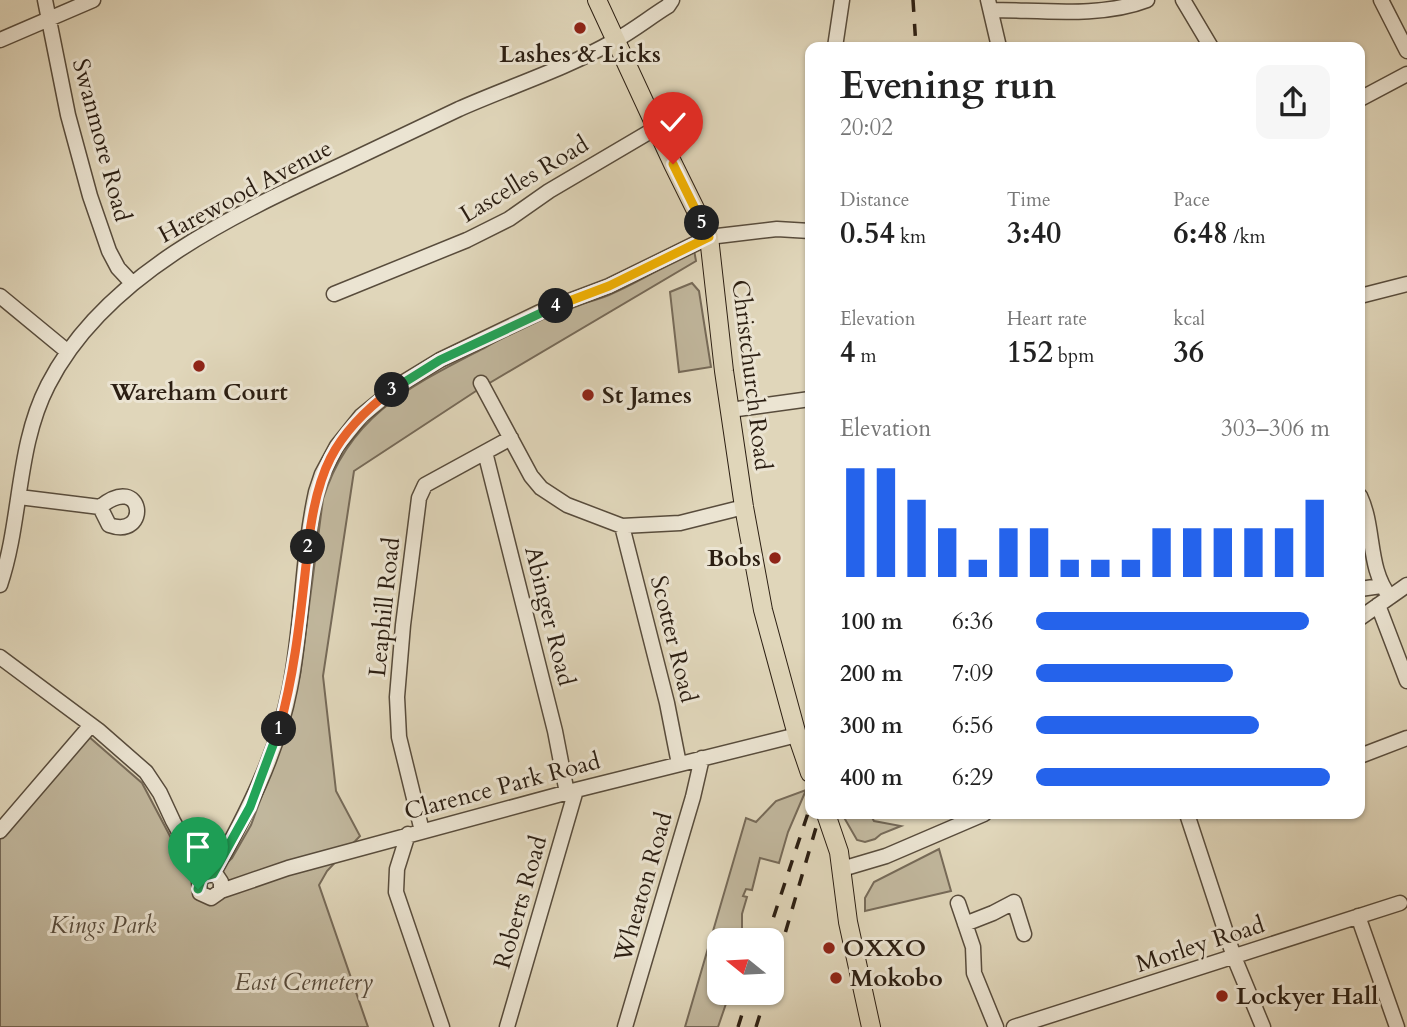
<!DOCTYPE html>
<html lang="en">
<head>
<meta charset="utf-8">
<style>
  :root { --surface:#fff; --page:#f6f6f6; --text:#222; --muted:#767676; --accent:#2563eb }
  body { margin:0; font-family:Cardo,serif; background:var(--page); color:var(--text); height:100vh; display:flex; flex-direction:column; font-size:26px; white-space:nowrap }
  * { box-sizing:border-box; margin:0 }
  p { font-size:23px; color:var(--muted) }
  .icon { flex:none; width:38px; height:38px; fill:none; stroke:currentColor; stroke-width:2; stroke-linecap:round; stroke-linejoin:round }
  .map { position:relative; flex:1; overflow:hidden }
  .drawer { position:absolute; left:805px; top:42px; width:560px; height:777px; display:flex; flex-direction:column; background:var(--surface); border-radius:14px; box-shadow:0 2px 5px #0004 }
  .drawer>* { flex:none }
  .needle { width:46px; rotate:288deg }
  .tools { position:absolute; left:707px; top:928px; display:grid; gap:14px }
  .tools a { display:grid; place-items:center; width:77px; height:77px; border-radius:14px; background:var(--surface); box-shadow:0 2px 5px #0004; font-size:35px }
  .pin { position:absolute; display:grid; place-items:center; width:60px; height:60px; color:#fff; margin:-72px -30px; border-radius:50% 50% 50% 0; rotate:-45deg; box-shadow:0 0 7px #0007 }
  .pin .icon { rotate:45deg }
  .km { position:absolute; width:35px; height:35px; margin:-18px; border-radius:50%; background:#222; color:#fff; font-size:19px; line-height:35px; text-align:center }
  .round { display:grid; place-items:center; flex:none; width:74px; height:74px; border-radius:14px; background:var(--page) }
  .summary { display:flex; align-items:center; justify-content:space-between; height:119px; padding:0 35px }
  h1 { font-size:38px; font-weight:600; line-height:52px }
  .figures { display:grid; grid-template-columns:repeat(3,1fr); gap:10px; height:119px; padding:7px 35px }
  .figures div { display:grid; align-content:center }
  .figures b { font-size:30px; font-weight:600 }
  .figures small { font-size:19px; font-weight:400 }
  .figures p { font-size:19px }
  .chart { height:196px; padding:14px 35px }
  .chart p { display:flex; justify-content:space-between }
  .chart svg { width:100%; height:126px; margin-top:7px; stroke:var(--accent); stroke-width:6 }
  ul { padding:0 35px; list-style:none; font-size:23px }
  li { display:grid; grid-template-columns:112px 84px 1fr; align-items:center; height:52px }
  li i { height:18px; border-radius:9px; background:var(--accent) }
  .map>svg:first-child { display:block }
  .green { fill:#c1b79d; stroke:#766a58; stroke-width:2 }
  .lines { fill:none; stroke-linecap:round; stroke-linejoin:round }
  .minor-casing { stroke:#584c3c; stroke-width:17 }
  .major-casing { stroke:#2b1e12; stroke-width:20 }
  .minor { stroke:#ebe4d2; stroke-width:14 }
  .major { stroke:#e0d6ba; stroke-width:18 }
  .rail { stroke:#2b1e12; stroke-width:3.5; stroke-dasharray:12 12; stroke-linecap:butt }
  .split-1-casing { stroke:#fff; stroke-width:14 }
  .split-2-casing { stroke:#fff; stroke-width:14 }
  .split-3-casing { stroke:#fff; stroke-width:14 }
  .split-4-casing { stroke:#fff; stroke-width:14 }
  .split-5-casing { stroke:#fff; stroke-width:14 }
  .split-6-casing { stroke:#fff; stroke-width:14 }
  .split-1 { stroke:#22a559; stroke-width:9 }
  .split-2 { stroke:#f0652b; stroke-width:9 }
  .split-3 { stroke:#f0652b; stroke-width:9 }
  .split-4 { stroke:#22a559; stroke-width:9 }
  .split-5 { stroke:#f5b400; stroke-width:9 }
  .split-6 { stroke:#f5b400; stroke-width:9 }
  .poi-dot { fill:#8f2418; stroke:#ebe4d2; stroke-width:2.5 }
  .labels { text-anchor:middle; stroke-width:6; stroke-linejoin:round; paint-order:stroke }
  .poi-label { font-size:24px; font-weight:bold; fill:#2b1e12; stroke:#ebe4d2; text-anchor:start }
  .street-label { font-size:24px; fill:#2b1e12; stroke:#ebe4d2 }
  .park-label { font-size:24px; font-style:italic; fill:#584c3c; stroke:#ebe4d2 }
</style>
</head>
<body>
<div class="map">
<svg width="1407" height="1027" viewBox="0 0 1407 1027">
  <rect width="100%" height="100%" fill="#e0d6ba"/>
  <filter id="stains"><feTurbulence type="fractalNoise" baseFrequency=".00286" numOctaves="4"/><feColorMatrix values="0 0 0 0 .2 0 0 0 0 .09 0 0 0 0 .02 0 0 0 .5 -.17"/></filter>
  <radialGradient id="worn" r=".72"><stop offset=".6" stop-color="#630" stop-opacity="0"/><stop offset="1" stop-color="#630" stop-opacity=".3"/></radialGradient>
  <path class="green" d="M694,250l2,11 -220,130 -122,80 -31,205 13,115 24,45 -33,35 -8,14 49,142h-368v-190l88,-101 54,47 56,106 15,2 2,-17 17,-16 19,-33 32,-86 17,-64 23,-176c26,-85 90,-114 163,-152 21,-11 43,-28 66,-35 19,-7 38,-9 57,-17 29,-12 57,-30 85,-45z
    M692,283l7,8 12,76 -32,5 -9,-80z
    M806,790l-18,42 -9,31 -19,-5 -8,32 -6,-1 -3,7 4,1 -5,17v26h-23v52h11l-12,35h-33l61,-209 10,4 20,-21z
    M842,814h28l4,7 27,5 -20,8 -6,5 -10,3 -8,-2z
    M939,849l12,42 -86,20v-13l9,-16z"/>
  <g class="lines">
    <g class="minor-casing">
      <path id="minor" d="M45,0l23,115 22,81 19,55 9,17 14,15
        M988,0l11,47
        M1183,0l28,47
        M1381,0l26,51
        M991,10c49,0 110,8 156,-10
        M0,40l93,-40
        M835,47l7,-47
        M1360,99l47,-25
        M334,294l133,-54 42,-21 40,-28 107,-63
        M0,296l68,56
        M1360,296l47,-12
        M481,383l50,93 10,12 26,17 55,21 58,-3 64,-16
        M730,410l80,-11
        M485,452l70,279 12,62
        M1360,496c15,32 7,72 30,101
        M19,497l81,10c44,-36 51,33 9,18l-9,-18
        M622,526l45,177 12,61
        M0,585c22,-65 16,-138 48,-200 56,-110 185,-170 291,-219 40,-19 80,-38 120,-57 52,-23 106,-40 155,-68 19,-10 36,-24 54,-35l4,-6
        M1360,589l21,-3
        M1378,605l29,76
        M1360,618l47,-33
        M0,657l98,73 48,42 14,21 13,28 30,55
        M1360,756l47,-18
        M1187,814l47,143 29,70
        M0,831l91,-106
        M422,831l-23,-94 -2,-40 6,-72 16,-127 6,-13 86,-47
        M408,834l-11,35 -1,23 46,135
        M842,869l44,-13 98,-42
        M213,874c33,-59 64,-119 77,-186 13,-65 12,-132 26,-196l6,-18 15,-28 24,-30 38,-31 41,-25 100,-48 69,-26 100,-49 68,-8 33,2
        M221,891v-9l-4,-6 -10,-2 -8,7 1,12 11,5 10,-7 67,-23 288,-78 221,-55
        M958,903l15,44 1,26 22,54
        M1358,916l39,111
        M965,924l28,-11 21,-11 10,32
        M507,1027l69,-237
        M625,1027l68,-230 9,-39
        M1014,1027l386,-124"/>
    </g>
    <g class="major-casing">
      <path id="major" d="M597,0l76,164 36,73 15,134 20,136 19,103 34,125 13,38
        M826,814l13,38 9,70 23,105"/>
    </g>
    <use href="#minor" class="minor"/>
    <use href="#major" class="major"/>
    <path class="rail" d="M913,0l3,47
      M766,940l44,-133
      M772,978l48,-164
      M738,1027l11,-35
      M756,1027l11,-35"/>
  </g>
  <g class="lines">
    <g class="split-1-casing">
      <path id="split-1" d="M198,889l4,-12 11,-3 37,-67 29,-78"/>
    </g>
    <g class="split-2-casing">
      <path id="split-2" d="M279,729c17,-60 22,-121 29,-182"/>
    </g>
    <g class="split-3-casing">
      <path id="split-3" d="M308,547c8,-73 24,-112 84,-157"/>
    </g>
    <g class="split-4-casing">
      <path id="split-4" d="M392,390l48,-30 116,-54"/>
    </g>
    <g class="split-5-casing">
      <path id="split-5" d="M556,306l53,-20 100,-49 -7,-14"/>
    </g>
    <g class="split-6-casing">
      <path id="split-6" d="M673,164l29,59"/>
    </g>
    <use href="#split-1" class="split-1"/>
    <use href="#split-2" class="split-2"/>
    <use href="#split-3" class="split-3"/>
    <use href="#split-4" class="split-4"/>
    <use href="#split-5" class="split-5"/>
    <use href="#split-6" class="split-6"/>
  </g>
  <g class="poi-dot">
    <circle cx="580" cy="28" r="7"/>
    <circle cx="199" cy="366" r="7"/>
    <circle cx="588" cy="395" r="7"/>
    <circle cx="775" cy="558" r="7"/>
    <circle cx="829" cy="948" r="7"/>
    <circle cx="836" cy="978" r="7"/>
    <circle cx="1222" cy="996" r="7"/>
  </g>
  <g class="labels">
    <g class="poi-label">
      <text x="580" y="62" text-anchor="middle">Lashes &amp; Licks</text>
      <text x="199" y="400" text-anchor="middle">Wareham Court</text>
      <text x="602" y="403">St James</text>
      <text x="761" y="566" text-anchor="end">Bobs</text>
      <text x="843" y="956">OXXO</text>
      <text x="850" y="986">Mokobo</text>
      <text x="1236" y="1004">Lockyer Hall</text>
    </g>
    <g class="street-label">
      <text transform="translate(102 140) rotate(75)" y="8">Swanmore Road</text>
      <text transform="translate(524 179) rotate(-31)" y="8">Lascelles Road</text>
      <text transform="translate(245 191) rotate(-28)" y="8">Harewood Avenue</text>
      <text transform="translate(752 375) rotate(83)" y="8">Christchurch Road</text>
      <text transform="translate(384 607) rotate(-84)" y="8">Leaphill Road</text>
      <text transform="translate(550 616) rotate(76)" y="8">Abinger Road</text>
      <text transform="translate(674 639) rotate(76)" y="8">Scotter Road</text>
      <text transform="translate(502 786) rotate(-15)" y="8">Clarence Park Road</text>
      <text transform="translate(643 887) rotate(-74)" y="8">Wheaton Road</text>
      <text transform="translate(520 902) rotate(-74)" y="8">Roberts Road</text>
      <text transform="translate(1200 944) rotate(-18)" y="8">Morley Road</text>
    </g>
    <g class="park-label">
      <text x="103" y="933">Kings Park</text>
      <text x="304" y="990">East Cemetery</text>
    </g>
  </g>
  <rect width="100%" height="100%" filter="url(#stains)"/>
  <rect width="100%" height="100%" fill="url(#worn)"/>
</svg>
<div class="tools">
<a><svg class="needle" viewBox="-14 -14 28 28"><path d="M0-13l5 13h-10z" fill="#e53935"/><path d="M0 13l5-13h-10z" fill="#767676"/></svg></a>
</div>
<div class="pin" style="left:198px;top:889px;background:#1e9e55"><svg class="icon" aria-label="arrive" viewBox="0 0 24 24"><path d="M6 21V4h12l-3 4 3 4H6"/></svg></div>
<div class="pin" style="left:673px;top:164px;background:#d93025"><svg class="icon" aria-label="check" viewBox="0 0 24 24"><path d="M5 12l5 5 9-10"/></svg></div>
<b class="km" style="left:279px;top:729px">1</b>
<b class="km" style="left:308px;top:547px">2</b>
<b class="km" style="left:392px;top:390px">3</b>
<b class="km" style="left:556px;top:306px">4</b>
<b class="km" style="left:702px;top:223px">5</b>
<section class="drawer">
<div class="summary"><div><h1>Evening run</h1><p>20:02</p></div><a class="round"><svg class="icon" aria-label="share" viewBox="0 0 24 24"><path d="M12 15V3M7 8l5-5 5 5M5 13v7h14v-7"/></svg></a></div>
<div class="figures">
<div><p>Distance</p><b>0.54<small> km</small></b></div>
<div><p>Time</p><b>3:40</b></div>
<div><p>Pace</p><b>6:48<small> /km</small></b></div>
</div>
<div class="figures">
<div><p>Elevation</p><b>4<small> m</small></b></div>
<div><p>Heart rate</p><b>152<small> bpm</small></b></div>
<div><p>kcal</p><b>36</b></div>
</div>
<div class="chart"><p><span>Elevation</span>303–306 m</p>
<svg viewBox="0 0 160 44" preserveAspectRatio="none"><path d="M5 44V6M15 44V6M25 44V17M35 44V27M45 44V38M55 44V27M65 44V27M75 44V38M85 44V38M95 44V38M105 44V27M115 44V27M125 44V27M135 44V27M145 44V27M155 44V17"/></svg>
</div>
<ul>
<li><b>100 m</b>6:36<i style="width:93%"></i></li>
<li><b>200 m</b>7:09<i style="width:67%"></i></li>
<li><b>300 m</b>6:56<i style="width:76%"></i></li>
<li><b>400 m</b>6:29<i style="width:100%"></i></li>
</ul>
</section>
</div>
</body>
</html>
